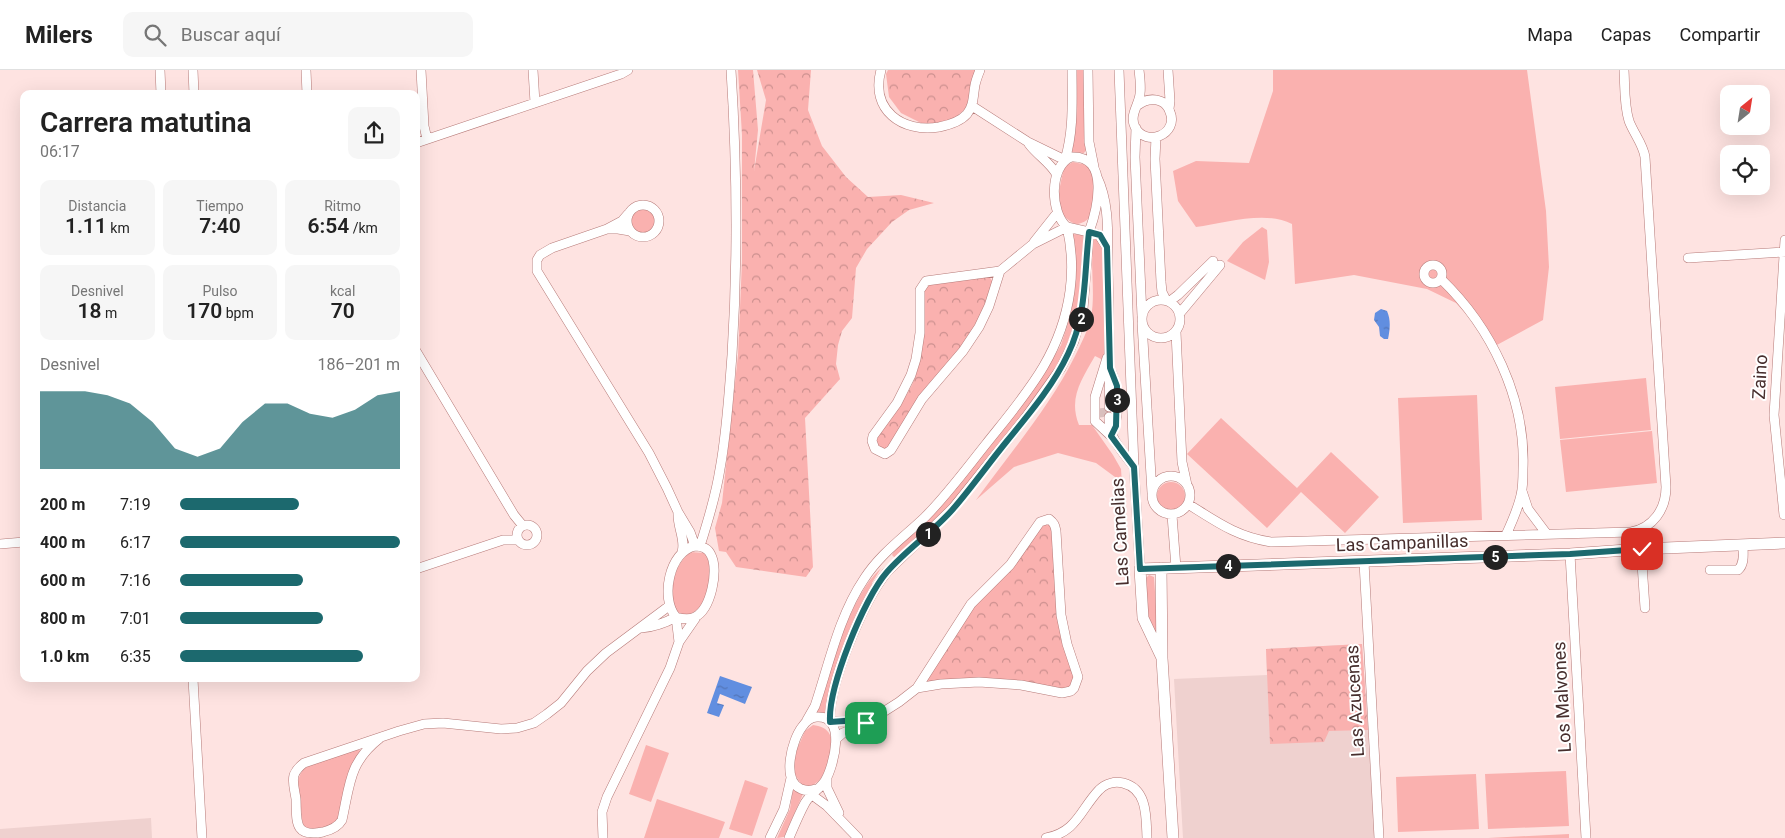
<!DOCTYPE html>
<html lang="es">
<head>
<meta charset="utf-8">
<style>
  :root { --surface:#fff; --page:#f6f6f6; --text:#222; --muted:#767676; --line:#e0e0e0; --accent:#1c696e }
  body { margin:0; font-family:Roboto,sans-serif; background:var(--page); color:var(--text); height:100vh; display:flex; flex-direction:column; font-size:19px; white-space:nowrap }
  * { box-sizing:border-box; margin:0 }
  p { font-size:16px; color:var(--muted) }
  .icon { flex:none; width:28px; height:28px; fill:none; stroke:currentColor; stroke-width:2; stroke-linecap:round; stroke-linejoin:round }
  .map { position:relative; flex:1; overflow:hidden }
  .drawer { position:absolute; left:20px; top:20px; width:400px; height:592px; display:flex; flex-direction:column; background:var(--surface); border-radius:10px; box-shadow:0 5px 20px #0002 }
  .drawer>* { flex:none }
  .needle { width:32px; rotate:30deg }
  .tools { position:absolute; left:1720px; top:15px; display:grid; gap:10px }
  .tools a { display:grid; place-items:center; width:50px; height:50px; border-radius:10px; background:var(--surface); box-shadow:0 5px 20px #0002; font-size:25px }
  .pin { position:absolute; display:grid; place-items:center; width:42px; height:42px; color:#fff; margin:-21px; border-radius:10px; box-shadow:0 2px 8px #0006 }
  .km { position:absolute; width:25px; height:25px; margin:-12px; border-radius:50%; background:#222; color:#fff; font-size:14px; line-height:25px; text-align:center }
  .round { display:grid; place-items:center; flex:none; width:52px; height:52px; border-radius:10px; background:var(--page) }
  .overview { display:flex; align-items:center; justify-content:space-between; height:85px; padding:0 20px }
  h1 { font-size:28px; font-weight:600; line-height:38px }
  .metrics { display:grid; grid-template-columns:repeat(3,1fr); gap:8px; height:85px; padding:5px 20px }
  .metrics div { display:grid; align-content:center; border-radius:10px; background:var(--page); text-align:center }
  .metrics b { font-size:21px; font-weight:600 }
  .metrics small { font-size:14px; font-weight:400 }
  .metrics p { font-size:14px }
  .chart { height:140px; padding:10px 20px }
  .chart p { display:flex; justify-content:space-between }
  .chart svg { width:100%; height:90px; margin-top:5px; fill:var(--accent); opacity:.7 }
  ul { padding:0 20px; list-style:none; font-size:16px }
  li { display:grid; grid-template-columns:80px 60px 1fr; align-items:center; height:38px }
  li i { height:12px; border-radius:6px; background:var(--accent) }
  header { display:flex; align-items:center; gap:30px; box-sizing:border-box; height:70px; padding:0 25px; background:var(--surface); border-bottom:1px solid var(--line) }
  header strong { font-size:24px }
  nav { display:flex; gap:28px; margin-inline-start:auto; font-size:18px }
  .search { width:350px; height:45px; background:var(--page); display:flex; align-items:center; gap:12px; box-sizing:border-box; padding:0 18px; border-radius:10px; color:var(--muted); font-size:19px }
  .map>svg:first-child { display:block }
  .built { fill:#efd1cf }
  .grass { fill:#fab1af }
  .park { fill:url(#park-crowns) }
  .water { fill:url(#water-ripples) }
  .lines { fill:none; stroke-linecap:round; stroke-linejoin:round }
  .minor-tunnel { stroke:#d9bfbd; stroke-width:9; stroke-dasharray:9 4.5; stroke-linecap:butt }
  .minor-casing { stroke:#b67a78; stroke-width:10 }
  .tertiary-casing { stroke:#b67a78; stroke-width:12 }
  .minor { stroke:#fff; stroke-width:9 }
  .tertiary { stroke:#fff; stroke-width:11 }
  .route-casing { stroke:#fff; stroke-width:10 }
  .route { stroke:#1c696e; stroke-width:6 }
  .labels { text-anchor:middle; stroke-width:4; stroke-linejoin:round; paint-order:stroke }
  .street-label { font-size:18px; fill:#472e2d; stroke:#fff }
</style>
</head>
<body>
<header>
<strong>Milers</strong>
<div class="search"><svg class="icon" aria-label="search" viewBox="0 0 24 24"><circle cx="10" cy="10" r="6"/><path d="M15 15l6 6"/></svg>Buscar aquí</div>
<nav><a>Mapa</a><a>Capas</a><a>Compartir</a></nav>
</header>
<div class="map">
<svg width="1785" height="768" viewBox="0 0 1785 768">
  <defs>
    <pattern id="park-crowns" width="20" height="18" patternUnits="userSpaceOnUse" patternTransform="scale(1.25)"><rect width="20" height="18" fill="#fab1af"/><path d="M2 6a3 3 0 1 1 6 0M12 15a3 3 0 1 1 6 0" fill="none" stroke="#cc908f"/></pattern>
    <pattern id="water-ripples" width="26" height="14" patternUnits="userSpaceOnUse" patternTransform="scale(1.25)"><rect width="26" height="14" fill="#618ee0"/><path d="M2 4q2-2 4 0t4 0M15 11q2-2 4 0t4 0" fill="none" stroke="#5274b6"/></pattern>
  </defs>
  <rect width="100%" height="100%" fill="#fee3e1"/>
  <path class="built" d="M1362,574l13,194h-192l-9,-159 93,-4 -1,-26z
    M151,748l1,20h-152v-9z"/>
  <path class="grass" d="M1077,0h7v42l2,38 -2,3 -12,-1 2,-13z
    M1273,0h254l19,141 3,56 -6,53 -48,26 -39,-43 -29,-14 -73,-14 -59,9 -3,-60c-26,-14 -68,-1 -96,3l-18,-26 -5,-30 23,-10 53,2 24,-72z
    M1073,92l14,3c8,13 9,25 6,40 -1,4 -1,9 -3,12 -2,3 -9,7 -13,7 -4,0 -7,-3 -10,-5 -14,-13 -6,-36 -3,-52z
    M630 151a13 13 0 1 1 26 0a13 13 0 1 1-26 0Z
    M1262,157l5,3 2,32 -4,18 -38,-19 16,-19z
    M1072,164l12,1 -6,83 -14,37 -31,46 -73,94 -62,62h-4l-2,-2 2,-4 42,-40 26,-30 81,-106 18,-30 10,-31 5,-52z
    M1094,168l5,1 3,7 3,108 -2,6 -8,-4c-13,23 -27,42 -16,69h13l21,30 8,14 2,31 -8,-23 -19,-14 -38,-10 -44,14 -38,33c34,-47 73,-92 99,-144 6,-12 13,-26 16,-39 5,-26 -2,-53 3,-79z
    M1646,308l5,52 -91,9 -5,-52z
    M1477,325l5,125 -79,3 -5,-125z
    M1221,348l76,70 34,-36 48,45 -34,36 -44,-41 -34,36 -80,-74z
    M1652,361l5,52 -91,9 -6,-52z
    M1157 426a14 14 0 1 1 28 0a14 14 0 1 1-28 0Z
    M690,482l15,1 6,11 -1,25 -9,18 -12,8c-2,0 -5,0 -8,-1 -16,-8 -8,-42 1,-53 2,-3 5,-6 8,-9z
    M881,498l-9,15v4l-40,98 -5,16 -1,15 -11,-2 4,-7c13,-41 30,-110 62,-139z
    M1149,505l5,2 4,60 -10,-21 -2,-38z
    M813,655c7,1 14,3 17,10 8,17 -6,54 -27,52l-9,-14v-17l11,-25z
    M646,675l23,8 -18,49 -22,-8z
    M357,679l4,2 -19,64 -7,8 -26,9c-8,-5 -7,-16 -8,-24 -1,-11 -6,-25 0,-35 6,-12 42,-19 56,-24z
    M1566,701l3,55 -81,3 -3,-55z
    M1476,704l3,55 -81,3 -2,-55z
    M745,710l23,8 -16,48 -23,-7z
    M793,718l10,6 -19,43 -7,1 13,-29z
    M657,729l68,23 -6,16h-75z
    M1569,764v4h-81z"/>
  <path class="park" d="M738,0h15l5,60 -4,41 12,-71 -9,-30h54l-3,40 14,36 24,31 22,20 33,-2 33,8 -25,7 -17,12 -25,27 -11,19 -4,50 -10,13 -4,14 -2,19 4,15 -35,39 8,149 -7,10 -70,-10 -10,-15 -7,-1 -4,-23 7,-25 16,-148 4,-94v-126z
    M888,0h90l-12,38 -11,10 -18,5h-16l-20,-10 -12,-16 -3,-23z
    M987,206c3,2 4,2 5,5 6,26 -86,143 -104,168l-10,-2c0,-3 -1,-5 -1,-8 0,-9 10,-14 15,-21 7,-10 14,-22 20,-33 14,-31 12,-62 11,-94l6,-7z
    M1053,451l8,94 16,56 -6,20 -50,-6 -104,3 64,-95 59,-71z
    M1362,574l6,86 -39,1 -5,11 -54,2 -4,-95z"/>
  <path class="water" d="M1381,239l6,2c4,9 3,18 1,28h-4l-4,-3 -1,-9 -5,-7 1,-7z
    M720,606l32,11 -7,17 -25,-10 -3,9 7,2 -5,12 -12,-4z"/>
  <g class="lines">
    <path class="minor-tunnel" d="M1103,338l1,9"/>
    <g class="minor-casing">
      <path id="minor" d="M160,0l1,24
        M193,0l1,24
        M306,0l1,24
        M421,0l3,56 3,13
        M533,0l2,33
        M881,0c-11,40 21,63 58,57 10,-2 21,-5 28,-13 7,-9 6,-18 8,-29 1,-5 3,-10 5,-15
        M1088,0l1,72 5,25
        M1119,0l15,397 6,102
        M1168,0l2,31 -1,8
        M1138,35c10,-8 27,-8 32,7 9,22 -24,36 -35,15 -6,-12 4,-22 5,-33 1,-8 0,-16 -1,-24
        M972,36l56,36 37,18c9,-30 7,-59 7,-90
        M1136,58l-1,29 7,159
        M1156,67l-1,22 6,123 1,10 4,8
        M416,73l205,-69 7,-4
        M1029,74c9,12 21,18 28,31
        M1071,87c40,-2 26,53 18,75l-22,-5c-17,-14 -18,-61 4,-70z
        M1097,107c14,29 10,64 11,95 1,45 2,90 1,135
        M627 151a16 16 0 1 1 32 0a16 16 0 1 1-32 0Z
        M628,144l-6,7 -15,8h11l12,2
        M607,159l-55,19 -12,7 -3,5v11l112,182 18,35 11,24
        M1034,172l23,-29
        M1688,188l97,-6
        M1424 204a9 9 0 1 1 18 0a9 9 0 1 1-18 0Z
        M1441,209c50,48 85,119 82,190 0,8 0,18 -2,26 -3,14 -9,27 -15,40
        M1142 249a19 19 0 1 1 38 0a19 19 0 1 1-38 0Z
        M1170,231l8,-6 35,-34
        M1180,243l40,-48
        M1142,253l10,170
        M1176,262l6,130 5,23
        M416,281l98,164 9,11
        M1107,288l-12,39v24l16,15c9,-19 8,-44 1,-63
        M1109,347c-1,20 13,34 25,50
        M1152 425a19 19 0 1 1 38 0a19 19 0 1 1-38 0Z
        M1522,421l6,18 18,24
        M1188,434c29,18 49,33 83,38l360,-10c22,-4 35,-23 35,-45l-21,-330c-2,-13 -11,-23 -16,-36 -5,-16 -4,-34 -5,-51
        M1172,445l4,53
        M1784,445l-10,-100 11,-175
        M517 465a10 10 0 1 1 20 0a10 10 0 1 1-20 0Z
        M0,474l24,-2
        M695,476c6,0 13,2 16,9 8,15 0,54 -16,62 -6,3 -12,2 -19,0 -16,-18 -7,-66 19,-71z
        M700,476c8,-25 16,-51 20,-77 7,-38 9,-76 12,-114 6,-95 5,-190 -1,-285
        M1641,479l4,59
        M682,482c4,-12 -5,-25 -4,-40l12,20 5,14
        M1570,484l16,284
        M1364,492l15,276
        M416,499l87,-29h15
        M1710,500h28c7,-6 5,-17 5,-25
        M641,558c13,-1 24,-5 35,-11l3,25
        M193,609l9,159
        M872,649l-42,3c-2,-37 34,-122 57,-150l66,-64 73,-91 35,-49 13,-27 9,-32 6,-77 10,3 8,12
        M807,650l8,-14c14,-42 24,-90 49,-127 16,-25 40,-42 61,-62 22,-22 41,-48 61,-73 39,-49 75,-88 84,-153 3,-22 2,-42 -3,-64l-34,17 -33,27 -74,10 -6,9v43l-4,26 -5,16 -14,28 -24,33 -1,5 3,8 10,5 6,-4 31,-51 41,-48 16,-24 10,-21 11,-35
        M380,668c-31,24 -30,46 -38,82 -4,7 -11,10 -19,12 -30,6 -26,-12 -27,-33 -1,-8 -4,-16 -2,-24 2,-5 6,-9 10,-12l95,-32 25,-7 19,-1 58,6 16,-1 17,-5 13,-9 14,-11 26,-32 19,-18 63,-47
        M836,669l7,-6 23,-10 33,-21 18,-14 54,-84 39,-39 30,-43 9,-3c5,4 6,6 7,12l5,84 6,29 11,33 -4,11 -3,3 -9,2 -41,-8 -42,-3 -38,2 -24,4
        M827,707v11l12,25
        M808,722l19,14 31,32
        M603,768l-1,-26 5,-15 63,-129 9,-26 18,-26
        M770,768l14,-29 7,-31
        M789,768c5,-12 10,-24 16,-35 5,-9 15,-14 20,-22 9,-15 22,-66 -8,-64 -7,0 -11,4 -15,10 -10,13 -21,53 -1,62 5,2 10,2 15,0
        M1046,768c31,-6 34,-28 53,-48 6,-6 15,-9 24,-7 25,6 23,35 24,55"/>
    </g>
    <g class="tertiary-casing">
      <path id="tertiary" d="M1161,498l1,90 11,180
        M1162,588l-19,-40 -3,-49 430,-15 71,-5 144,-6"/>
    </g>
    <use href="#minor" class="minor"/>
    <use href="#tertiary" class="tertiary"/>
  </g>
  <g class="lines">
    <g class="route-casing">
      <path id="route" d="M866,653l6,-4 -42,3c-2,-35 34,-124 57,-150 20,-23 46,-40 66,-63 19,-22 36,-46 54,-68 22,-27 46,-55 61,-87 19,-39 16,-80 21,-122l11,3 7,12 3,121 7,18 -1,40 -5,10 23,31 6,102 430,-15 72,-5"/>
    </g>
    <use href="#route" class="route"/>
  </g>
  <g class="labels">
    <g class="street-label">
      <text transform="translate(1760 307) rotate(-87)" y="6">Zaino</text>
      <text transform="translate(1120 462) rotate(-93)" y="6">Las Camelias</text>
      <text transform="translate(1402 473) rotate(-2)" y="6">Las Campanillas</text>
      <text transform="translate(1562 627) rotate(-93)" y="6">Los Malvones</text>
      <text transform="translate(1355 631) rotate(-93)" y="6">Las Azucenas</text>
    </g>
  </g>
</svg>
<div class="tools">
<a><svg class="needle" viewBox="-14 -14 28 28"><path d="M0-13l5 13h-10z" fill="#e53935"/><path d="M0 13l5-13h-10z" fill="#767676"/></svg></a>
<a><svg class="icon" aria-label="locate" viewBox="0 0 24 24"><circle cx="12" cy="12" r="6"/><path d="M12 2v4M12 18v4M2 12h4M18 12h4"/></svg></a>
</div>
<div class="pin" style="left:866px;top:653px;background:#1e9e55"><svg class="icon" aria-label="arrive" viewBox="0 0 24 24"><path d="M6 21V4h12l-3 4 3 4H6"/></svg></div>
<div class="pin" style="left:1642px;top:479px;background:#d93025"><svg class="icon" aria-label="check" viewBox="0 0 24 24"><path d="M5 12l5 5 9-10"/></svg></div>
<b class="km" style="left:928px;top:464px">1</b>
<b class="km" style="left:1081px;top:249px">2</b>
<b class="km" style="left:1117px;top:330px">3</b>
<b class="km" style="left:1228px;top:496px">4</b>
<b class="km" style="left:1495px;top:487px">5</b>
<section class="drawer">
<div class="overview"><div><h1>Carrera matutina</h1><p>06:17</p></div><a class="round"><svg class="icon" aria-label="share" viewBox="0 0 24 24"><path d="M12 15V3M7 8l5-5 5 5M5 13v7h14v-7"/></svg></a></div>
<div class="metrics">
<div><p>Distancia</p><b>1.11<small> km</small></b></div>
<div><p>Tiempo</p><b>7:40</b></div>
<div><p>Ritmo</p><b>6:54<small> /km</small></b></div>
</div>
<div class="metrics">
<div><p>Desnivel</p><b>18<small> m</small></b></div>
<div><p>Pulso</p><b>170<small> bpm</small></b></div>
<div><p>kcal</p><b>70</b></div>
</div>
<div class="chart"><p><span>Desnivel</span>186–201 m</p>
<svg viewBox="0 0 160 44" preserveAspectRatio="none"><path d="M0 44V6L10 6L20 6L30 8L40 12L50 21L60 34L70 38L80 34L90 21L100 12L110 12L120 17L130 19L140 15L150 8L160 6V44z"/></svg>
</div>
<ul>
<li><b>200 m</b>7:19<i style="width:54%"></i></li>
<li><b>400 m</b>6:17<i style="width:100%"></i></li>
<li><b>600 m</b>7:16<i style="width:56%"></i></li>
<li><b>800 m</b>7:01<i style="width:65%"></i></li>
<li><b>1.0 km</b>6:35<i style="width:83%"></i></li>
</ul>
</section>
</div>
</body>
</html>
